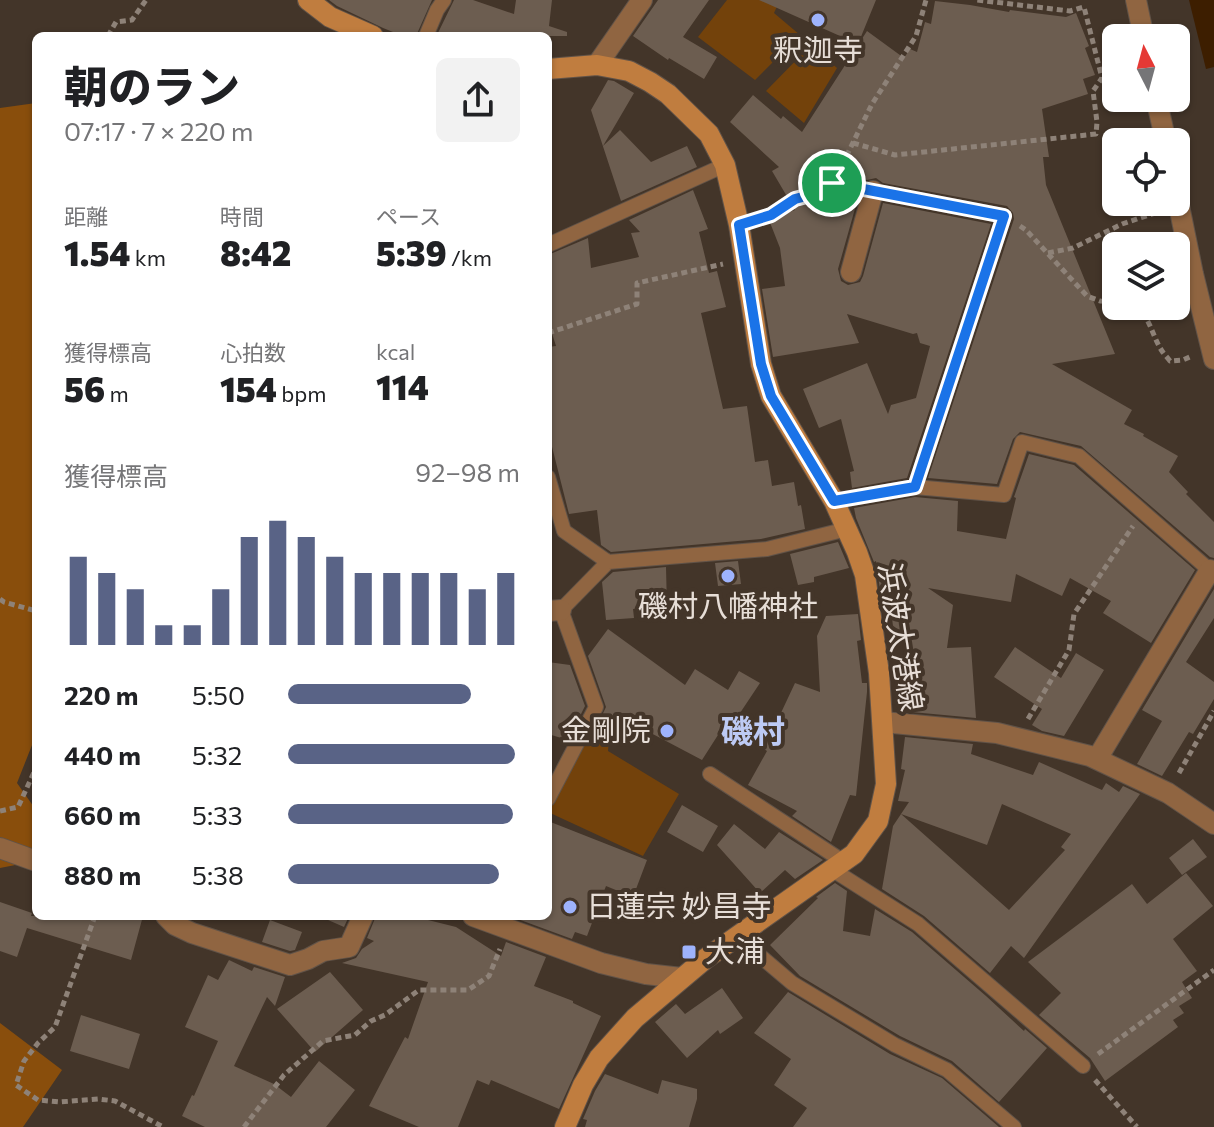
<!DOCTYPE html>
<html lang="ja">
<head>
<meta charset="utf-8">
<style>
  :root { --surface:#fff; --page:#f2f2f2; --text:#202124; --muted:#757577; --accent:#596386 }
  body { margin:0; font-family:Commissioner,"Noto Sans JP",sans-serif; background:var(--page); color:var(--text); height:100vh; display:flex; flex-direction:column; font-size:30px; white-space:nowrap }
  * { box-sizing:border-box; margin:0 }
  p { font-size:26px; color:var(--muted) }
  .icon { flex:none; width:44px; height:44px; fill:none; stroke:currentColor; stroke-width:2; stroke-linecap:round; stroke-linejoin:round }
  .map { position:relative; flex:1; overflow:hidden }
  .drawer { position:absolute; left:32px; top:32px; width:520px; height:888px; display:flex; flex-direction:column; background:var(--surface); border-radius:12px; box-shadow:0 2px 6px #0004 }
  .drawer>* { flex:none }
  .needle { width:52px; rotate:354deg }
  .buttons { position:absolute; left:1102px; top:24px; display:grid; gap:16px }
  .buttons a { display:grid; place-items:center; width:88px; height:88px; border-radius:12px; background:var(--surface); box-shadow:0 2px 6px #0004; font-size:40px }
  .pin { position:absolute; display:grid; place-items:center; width:68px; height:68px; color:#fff; margin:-34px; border:4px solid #fff; border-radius:50%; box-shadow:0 2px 8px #0007 }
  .round { display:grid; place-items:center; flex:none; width:84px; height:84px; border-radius:12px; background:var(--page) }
  .headline { display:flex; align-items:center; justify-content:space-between; height:136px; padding:0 32px }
  h1 { font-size:44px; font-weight:800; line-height:60px }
  .stats { display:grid; grid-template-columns:repeat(3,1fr); gap:12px; height:136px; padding:8px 32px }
  .stats div { display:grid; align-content:center }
  .stats b { font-size:34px; font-weight:800 }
  .stats small { font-size:22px; font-weight:400 }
  .stats p { font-size:22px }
  .chart { height:224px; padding:16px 32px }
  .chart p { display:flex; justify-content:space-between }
  .chart svg { width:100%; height:144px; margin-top:8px; stroke:var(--accent); stroke-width:6 }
  ul { padding:0 32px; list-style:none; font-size:26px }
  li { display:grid; grid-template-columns:128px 96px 1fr; align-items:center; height:60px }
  li i { height:20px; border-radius:10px; background:var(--accent) }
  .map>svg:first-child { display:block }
  .green { fill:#73420b }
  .forest { fill:#894e0c }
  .water { fill:#3d1e00 }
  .building { fill:#6c5d50 }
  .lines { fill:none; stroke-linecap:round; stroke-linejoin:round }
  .lane-casing { stroke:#615348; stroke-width:16 }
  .street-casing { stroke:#615348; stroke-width:22 }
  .secondary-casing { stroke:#615348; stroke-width:22 }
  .path { stroke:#8e8278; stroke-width:5; stroke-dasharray:6 4; stroke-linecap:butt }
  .lane { stroke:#906541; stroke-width:14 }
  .street { stroke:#906541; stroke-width:20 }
  .secondary { stroke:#c07d3f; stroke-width:20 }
  .route-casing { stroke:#fff; stroke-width:16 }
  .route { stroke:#1a73e8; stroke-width:10 }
  .poi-dot { fill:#9eb3fd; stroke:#433529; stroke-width:3 }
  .labels { text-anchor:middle; stroke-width:8; stroke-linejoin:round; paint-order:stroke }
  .poi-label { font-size:30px; fill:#e7ded7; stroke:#433529 }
  .street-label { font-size:30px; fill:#e7ded7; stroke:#433529 }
  .neighbourhood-label { font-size:32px; font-weight:bold; fill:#bdcaf4; stroke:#433529 }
</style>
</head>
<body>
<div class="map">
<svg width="1214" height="1127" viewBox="0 0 1214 1127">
  <rect width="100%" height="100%" fill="#433529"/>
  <path class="green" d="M727,0h53l-6,13 26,22 -45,45 -57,-43z
    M811,45l26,23 -33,55 -38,-32z
    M591,729l18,10 -1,12 71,43 -36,62 -95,-44z"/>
  <path class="forest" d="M36,103v632l-19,48 19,27v51l-36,7v-760z
    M0,1023l62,47 -39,57h-23z"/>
  <path class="water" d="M1189,0h25v67l-8,2z"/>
  <path class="building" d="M329,0h103l-16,36h-13l-20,-8 -46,-22z
    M454,0h19l41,14 2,-14h36l-3,26 18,6v4h-127l-3,-1z
    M658,0h51l-26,37 34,20 -13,22 -35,-21 -1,2 -35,-24z
    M759,0h117l-18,44z
    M935,1l35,4 39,7 1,-2 56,7 10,-4 13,33 -4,2 10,27 -12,4 5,15 -46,15 7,48h-6l3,28 69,169 -63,10 80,46 -8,14 20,10 -1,2 35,20 -9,16 19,20 -2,2 28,28v36l-4,-1 -129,-111 -61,-14 -7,7 -16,45 -69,-6 86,-259 -1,-6 -6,-7 -124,-23 -7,-5 -9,2 -34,-7 -5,1 -6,6 1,7 3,4 32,7 -20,71 3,12 7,4 12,-3 3,-6 20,-73 108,21 -84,254 -55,10 -2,-16 4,-1 -13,-52 -22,9 -16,-39 64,-26 21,51 3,-9 25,-7 14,-52 -10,-3 -3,-10 -4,1 -66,-20 12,29 -86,14 -11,-68 23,-3 -5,-38 -11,-28 26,-10 -23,-39 7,-4 -49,-45 23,-27 28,24 2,-3 19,16 65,-101 37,27 6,-9 7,3 8,-30 6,2z
    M608,80l6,1 20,12 -31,53 17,-16 31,32 36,-16 10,21 -76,34 -30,-91z
    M693,190l15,39 -9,3 10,41 8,-2 9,36 -25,6 22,96 24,-3 8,56 13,-2 4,26 22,-4 4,24 3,-1 4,24 -44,10 -150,13 -10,-7 -4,-35 -28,4 -21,-83v-84l8,-1 -8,-25v-66l40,-17 3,30 48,-11 -8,-24 9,-1 -11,-12z
    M1029,454l45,11 121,105 -44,73 -48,-30 8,-12 -41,-23 -8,18 -46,-22 -5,28 -83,-14 25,17 -6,43 24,-1 5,71 -75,-7 -3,-31 12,-2 -2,-43 -14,2 -4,-40h-9l-5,-36 -2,1 -18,-44 -2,-10 61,-11 43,4 -1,30 49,8 10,-41 -2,-1z
    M838,542l11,26 -35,9v5l-16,3 -8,-31z
    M738,561l3,23 -23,2 -3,-23z
    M666,567l1,41 -34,1 1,9 -28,2 -4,-38 11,-10z
    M1214,589v29l-28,44 28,20v17l-21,35 -4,-2 -27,44 -25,-12 25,-43 -20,-11z
    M858,614l3,26 -4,1 5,42h5v9l-11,104 -6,-1 -19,47 -39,-26 5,-5 -49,-26 19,-34 -3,-2 31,-66 25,9 -3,-56 9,-20z
    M608,629l77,56 10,-16 33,21 11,-19 21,12 -30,45 -5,-4 -23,36 -72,-38 -16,25 -21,-13 13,-27 -18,-51z
    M1015,647l46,31 15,-25 28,17 -40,66 -22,-5 -10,-6 10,-16 -48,-32z
    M548,662l22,3 15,41 -17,34 -20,-6z
    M905,737l68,7 -2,10 62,21 6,-13 63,28 4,-7 13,9 4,-6 17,8 -116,164 -13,-12 -21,27 -66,-57 -42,-27 11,-63 8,-12 108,96 56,-60 -4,-3 10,-13 -69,-30 -15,41 -86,-31 8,-12 -11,-1 7,-31 -4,-1z
    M682,805l36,21 -15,26 -36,-20z
    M548,821l99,39 -14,37 -27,-11 -19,50 -12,-4 -3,7 -57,-21 1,-2h32z
    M734,824l31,25 14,-17 44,28 -28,19 -10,-9 -25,23 -43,-48z
    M1193,839l14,18 -25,18 -13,-17z
    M1186,873l27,33 -40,33 24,32 -15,11 10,16 -13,8 5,7 -11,7 5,7 -73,54 -15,-23 -51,-43 22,-22 -33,-31 104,-78 15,20z
    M835,883l12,8 -4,40 27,5 5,-27 37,23 74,64 38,35 1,-2 22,19 -48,54 -47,-41 -52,-25 -100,-60 -30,-31 48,-47 -2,-1z
    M0,902l32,11 -1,3h112l-12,44 -104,-32 -10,29 -17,-6z
    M319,916h30l-5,11z
    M376,916h36l44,11 45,29 5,-14 40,15 -12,29 39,15v2l28,13 -42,93 -68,-29 -2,5 -12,-5 -19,47h-39l-50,-21 36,-69 3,2 20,-57 -86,-19 14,-5 6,-9 12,-8 -7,-3z
    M270,920l32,12 -7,18 -5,1 -28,-9z
    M229,960l23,11 2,-4 31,10 -10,29 -8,-9 -33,69 40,18 17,13 28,-36 36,29 -29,37h-121l-23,-11 10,-21 2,1 24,-55 -33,-14 23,-52 10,5z
    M330,972l33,38 -48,42 -38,-43z
    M722,988l21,30 -23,16 -2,-4 -31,28 -32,-36 21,-18 9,10z
    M788,992l102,62 52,24 57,49h-206l14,-19 -33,-23 17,-26 -37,-26z
    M81,1015l59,19 -11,35 -59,-18z
    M605,1074l53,20 4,-14 35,9v10l-8,28h-104l2,-7 -4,-1 12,-28z"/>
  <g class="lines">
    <g class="lane-casing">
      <path id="lane" d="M426,36l11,-26 7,-10
        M832,183l172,33 -89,271
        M548,245l177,-80
        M548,477l16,54 44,31
        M834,501l81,-14 89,8 18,-53 57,14 135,118
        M710,774l134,88
        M548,799l48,-92 -35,-97 47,-48 159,-13 80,-20
        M833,870l85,54 165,142
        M738,937l54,46 103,62 52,25 67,57"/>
    </g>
    <g class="street-casing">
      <path id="street" d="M1136,0l8,38
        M597,65l45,-65
        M1156,98l10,44
        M1176,191l17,83 21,85
        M851,272l22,-81
        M548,611l13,-1
        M883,722l114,11 93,23 78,37 46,31
        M1097,759l113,-189
        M0,848l36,13
        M166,916l9,9 17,8 98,32 18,-6 15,-8 26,-4 14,-31
        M473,916l128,47 45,11 36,4"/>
    </g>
    <g class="secondary-casing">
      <path id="secondary" d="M308,0l22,17 43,19
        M548,69l49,-4 32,6 21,11 18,12 41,40 16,31 14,60 22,139 10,32 63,105 23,51 8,23 14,98 7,111 -8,37 -24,33 -149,105 -70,59 -36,40 -16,27 -18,42"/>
    </g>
    <path class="path" d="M108,36l8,-14 16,-2 14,-20
      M853,143l42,12 201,-21 1,-12 -4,-31 9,-13 -18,-71 -14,4 -93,-11
      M842,165l30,-61 44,-68 10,-36
      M759,219l12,-4 24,-16 20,-5
      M1020,226l6,4 61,66 13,5 16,1
      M1048,253l25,-5 49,-24 36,-12
      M1135,306c15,10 17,30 27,45 2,3 5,6 8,10l13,-1 9,-4
      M548,333l89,-29v-21l86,-19
      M0,599l4,3 32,9
      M1028,719l41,-69 5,-36 59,-88
      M1179,773l35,-62
      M0,811l18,-4 18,-39
      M95,916l-40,111 -17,16 -14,18 -8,24 22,15 22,2 38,-3 17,2 48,26
      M1098,1054l116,-84
      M1095,1080l42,47
      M244,1127l40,-52 39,-34 32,-6 16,-14 14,-6 34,-25h49l21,-14 11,-27"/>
    <use href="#lane" class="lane"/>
    <use href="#street" class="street"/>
    <use href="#secondary" class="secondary"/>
  </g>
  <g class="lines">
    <g class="route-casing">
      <path id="route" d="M832,183l172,33 -89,271 -81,14 -63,-105 -10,-32 -22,-139 32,-10 24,-16 34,-9z"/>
    </g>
    <use href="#route" class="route"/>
  </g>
  <g class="poi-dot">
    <circle cx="818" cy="20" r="8"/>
    <circle cx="728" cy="576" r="8"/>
    <circle cx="667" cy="731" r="8"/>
    <circle cx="570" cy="907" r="8"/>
    <rect x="681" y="944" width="16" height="16" rx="4"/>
  </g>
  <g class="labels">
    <g class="poi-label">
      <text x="818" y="61">釈迦寺</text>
      <text x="728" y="617">磯村八幡神社</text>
      <text x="651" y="741" text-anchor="end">金剛院</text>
      <text x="586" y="917" text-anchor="start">日蓮宗 妙昌寺</text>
      <text x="705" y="962" text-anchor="start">大浦</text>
    </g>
    <g class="street-label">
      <text transform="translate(900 637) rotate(81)" y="10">浜波太港線</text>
    </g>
    <g class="neighbourhood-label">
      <text x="753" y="743">磯村</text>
    </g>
  </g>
</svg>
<div class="buttons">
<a><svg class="needle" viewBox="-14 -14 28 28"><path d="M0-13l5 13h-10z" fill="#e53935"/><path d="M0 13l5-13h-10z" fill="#757577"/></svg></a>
<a><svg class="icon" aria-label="locate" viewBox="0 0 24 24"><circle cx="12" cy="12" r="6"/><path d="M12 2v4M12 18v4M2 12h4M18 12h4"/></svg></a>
<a><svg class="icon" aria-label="layers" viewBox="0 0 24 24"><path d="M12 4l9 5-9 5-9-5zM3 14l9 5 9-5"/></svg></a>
</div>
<div class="pin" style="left:832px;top:183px;background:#1e9e55"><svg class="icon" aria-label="arrive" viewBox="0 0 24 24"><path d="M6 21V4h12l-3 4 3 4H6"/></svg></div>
<section class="drawer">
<div class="headline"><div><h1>朝のラン</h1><p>07:17 · 7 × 220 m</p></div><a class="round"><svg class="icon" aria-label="share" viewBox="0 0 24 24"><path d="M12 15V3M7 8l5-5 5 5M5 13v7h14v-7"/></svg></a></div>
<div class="stats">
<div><p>距離</p><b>1.54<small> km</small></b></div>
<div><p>時間</p><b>8:42</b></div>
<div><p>ペース</p><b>5:39<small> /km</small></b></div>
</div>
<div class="stats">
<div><p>獲得標高</p><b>56<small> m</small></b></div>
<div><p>心拍数</p><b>154<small> bpm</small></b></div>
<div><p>kcal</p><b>114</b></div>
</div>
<div class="chart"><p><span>獲得標高</span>92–98 m</p>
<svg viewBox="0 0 160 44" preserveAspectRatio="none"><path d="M5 44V17M15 44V22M25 44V27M35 44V38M45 44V38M55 44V27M65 44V11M75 44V6M85 44V11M95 44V17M105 44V22M115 44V22M125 44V22M135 44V22M145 44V27M155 44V22"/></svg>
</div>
<ul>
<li><b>220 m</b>5:50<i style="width:79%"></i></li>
<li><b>440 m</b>5:32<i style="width:98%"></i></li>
<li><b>660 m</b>5:33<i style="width:97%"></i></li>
<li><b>880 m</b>5:38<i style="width:91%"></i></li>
</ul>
</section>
</div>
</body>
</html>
